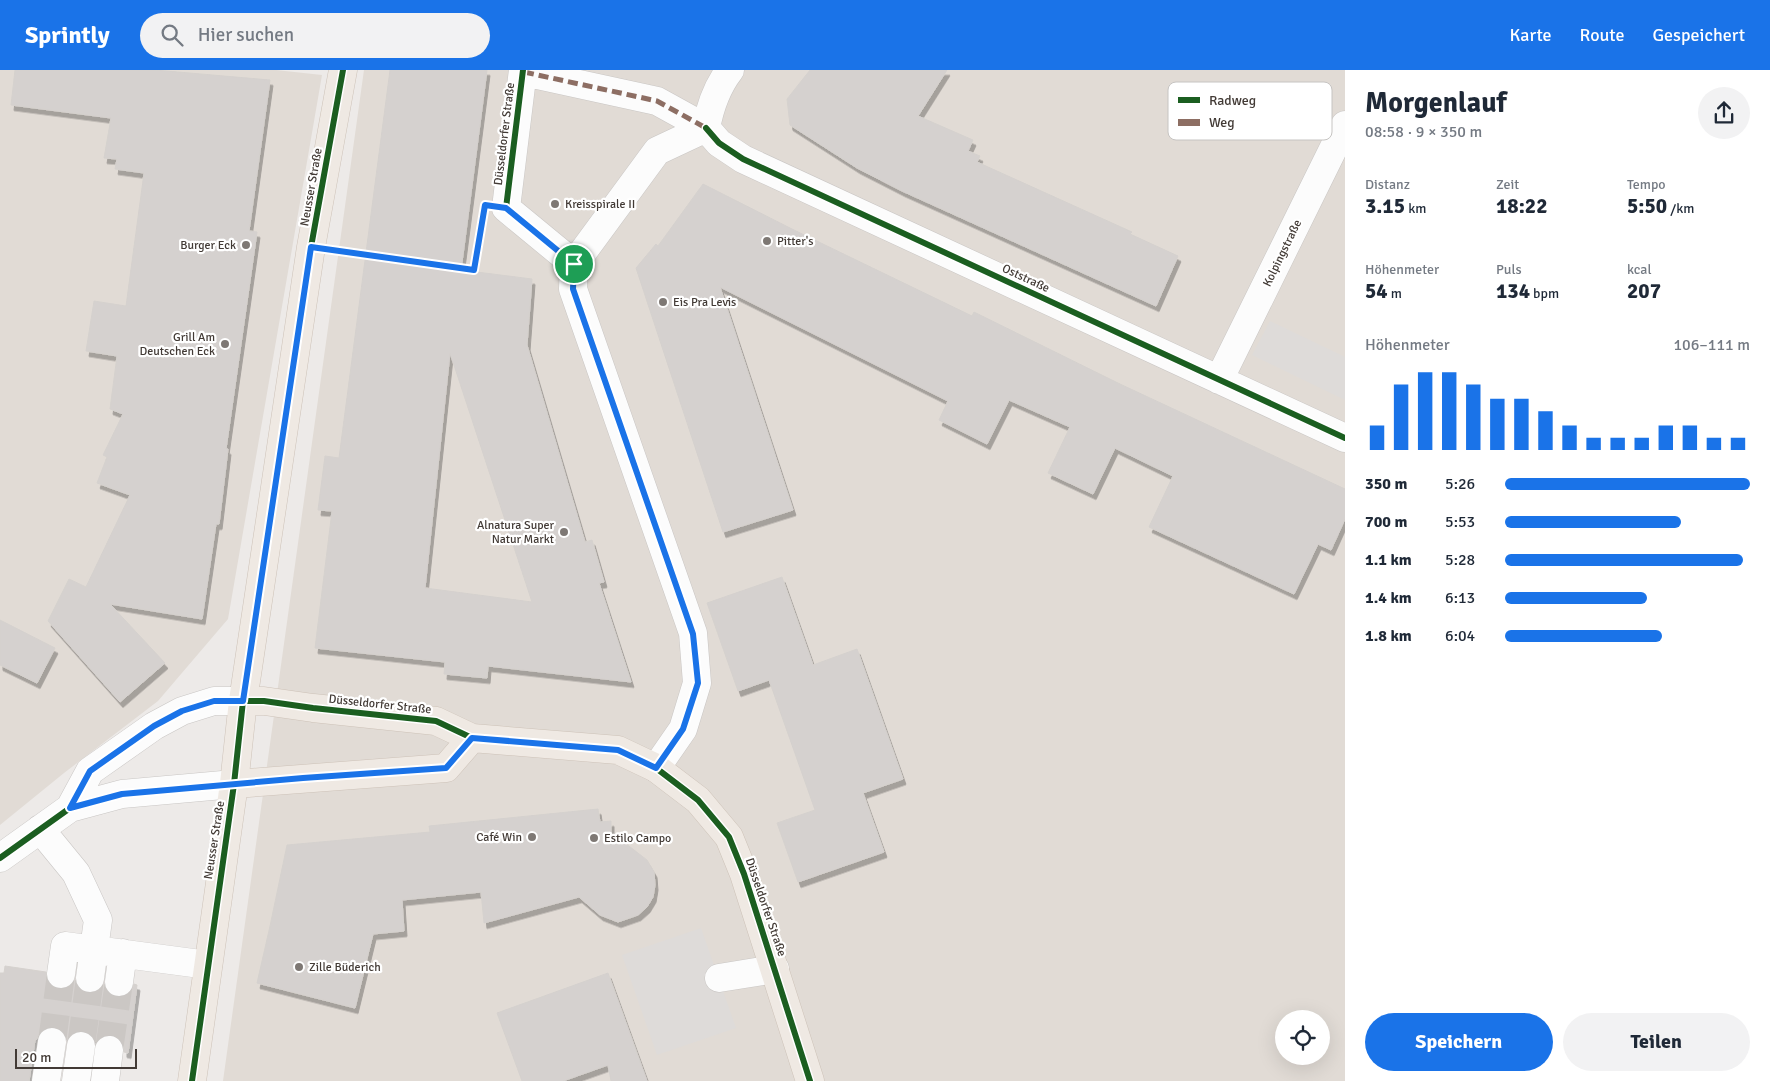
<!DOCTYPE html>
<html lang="de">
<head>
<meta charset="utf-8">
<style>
  :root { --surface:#fff; --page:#f2f2f3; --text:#1f2937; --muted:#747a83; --accent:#1a73e8 }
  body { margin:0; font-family:Signika,sans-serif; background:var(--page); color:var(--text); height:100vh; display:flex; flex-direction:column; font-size:19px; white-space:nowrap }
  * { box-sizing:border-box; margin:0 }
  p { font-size:16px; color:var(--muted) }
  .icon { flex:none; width:28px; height:28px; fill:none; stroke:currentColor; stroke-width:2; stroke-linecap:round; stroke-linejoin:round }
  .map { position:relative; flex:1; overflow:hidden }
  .side { display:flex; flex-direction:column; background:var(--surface); width:425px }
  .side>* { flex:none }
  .tools { position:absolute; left:1275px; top:940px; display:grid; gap:10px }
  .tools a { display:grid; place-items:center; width:55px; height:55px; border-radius:50%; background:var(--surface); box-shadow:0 5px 20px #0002; font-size:25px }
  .scale { position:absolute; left:15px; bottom:12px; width:122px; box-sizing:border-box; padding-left:5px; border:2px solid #423a35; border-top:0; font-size:14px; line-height:18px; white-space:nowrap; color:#423a35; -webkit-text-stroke:4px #fff; paint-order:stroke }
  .pin { position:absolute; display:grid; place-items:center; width:42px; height:42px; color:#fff; margin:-21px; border:2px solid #fff; border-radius:50%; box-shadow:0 1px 5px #0007 }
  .round { display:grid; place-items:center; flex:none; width:52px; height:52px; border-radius:26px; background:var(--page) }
  .headline { display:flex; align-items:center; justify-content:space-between; height:85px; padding:0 20px }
  h1 { font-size:28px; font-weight:700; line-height:38px }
  .stats { display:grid; grid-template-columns:repeat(3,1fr); gap:8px; height:85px; padding:5px 20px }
  .stats div { display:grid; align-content:center }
  .stats b { font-size:21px; font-weight:700 }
  .stats small { font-size:14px; font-weight:400 }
  .stats p { font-size:14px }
  .chart { height:140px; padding:10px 20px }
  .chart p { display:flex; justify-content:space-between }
  .chart svg { width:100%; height:90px; margin-top:5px; stroke:var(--accent); stroke-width:6 }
  .button { display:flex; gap:10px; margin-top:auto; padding:10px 20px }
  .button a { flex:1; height:58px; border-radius:30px; background:var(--accent); color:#fff; font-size:20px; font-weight:700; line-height:58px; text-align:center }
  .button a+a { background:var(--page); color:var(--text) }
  ul { padding:0 20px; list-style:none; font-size:16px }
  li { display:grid; grid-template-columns:80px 60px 1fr; align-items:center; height:38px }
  li i { height:12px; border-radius:6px; background:var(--accent) }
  header { display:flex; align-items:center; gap:30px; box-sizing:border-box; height:70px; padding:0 25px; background:var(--accent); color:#fff }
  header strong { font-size:24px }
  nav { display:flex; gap:28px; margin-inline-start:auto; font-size:18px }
  .search { width:350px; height:45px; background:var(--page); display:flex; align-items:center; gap:12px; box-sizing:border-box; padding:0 18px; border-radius:28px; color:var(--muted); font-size:19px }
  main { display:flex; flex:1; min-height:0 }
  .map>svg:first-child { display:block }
  .residential { fill:#e1dbd5; fill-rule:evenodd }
  .parking { fill:#dedbd9 }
  .building { fill:#d5d1cf; stroke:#d5d1ce; fill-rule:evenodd; filter:url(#shadow) }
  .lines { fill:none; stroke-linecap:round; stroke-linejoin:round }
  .minor-tunnel { stroke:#cbc7c4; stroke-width:28; stroke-dasharray:28 14; stroke-linecap:butt }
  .minor-casing { stroke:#c9c6c4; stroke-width:29 }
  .major-casing { stroke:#cdc2b8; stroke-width:29 }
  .path { stroke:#cbc9c6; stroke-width:3; stroke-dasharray:2.5 2.5; stroke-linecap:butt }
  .minor { stroke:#fcfcfc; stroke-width:28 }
  .major { stroke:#efe9e3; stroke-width:28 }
  .quiet { stroke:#8d6e63; stroke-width:5; stroke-dasharray:10 5; stroke-linecap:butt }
  .cycleway-casing { stroke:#fff; stroke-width:9 }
  .cycleway { stroke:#1b5e20; stroke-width:6 }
  .route-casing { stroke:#fff; stroke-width:10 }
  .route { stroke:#1a73e8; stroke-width:6 }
  .poi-dot { fill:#7e7874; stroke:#fff; stroke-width:2 }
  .labels { text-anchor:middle; stroke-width:4.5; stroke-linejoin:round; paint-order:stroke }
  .street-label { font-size:12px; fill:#423a35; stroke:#fff }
  .poi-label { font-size:12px; fill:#423a35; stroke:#fff; text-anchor:start }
  .key { fill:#fff; stroke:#c6c4c2; stroke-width:1 }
  .key-label { font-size:14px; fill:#423a35 }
</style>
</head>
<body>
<header>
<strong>Sprintly</strong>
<div class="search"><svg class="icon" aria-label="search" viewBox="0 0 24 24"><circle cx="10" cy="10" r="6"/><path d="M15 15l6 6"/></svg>Hier suchen</div>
<nav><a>Karte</a><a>Route</a><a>Gespeichert</a></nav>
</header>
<main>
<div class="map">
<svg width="1345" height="1011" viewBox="0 0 1345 1011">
  <defs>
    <filter id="shadow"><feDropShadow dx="3" dy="5.5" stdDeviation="0" flood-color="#0004"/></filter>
  </defs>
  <rect width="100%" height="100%" fill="#edeae8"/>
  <path class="residential" d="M0,0h276l46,5 -94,544 -70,82 -94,72 -64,52z
    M364,0h981v1011h-1122zM1284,949h37v37h-37z"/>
  <path class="parking" d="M1270,251l75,36v43l-93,-45z
    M701,858l35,100 -79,27 -35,-100z"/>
  <path class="building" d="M15,0h140l115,10 -21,151 8,1 -31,217h2l-9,75h-3l-14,95 -92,-15 55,59 -45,39 -72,-81 21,-42 17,8 44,-92 -33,-12 10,-26 -4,-2 20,-41 -13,-5 7,-53 -31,-5 8,-50 32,5 18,-133 -29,-4 2,-10 -13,-1 7,-40 -100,-13z
    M390,0h97l-26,200 71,9 -5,66 58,197 7,-2 12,42 -5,1 32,99 -143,-16 -1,12 -43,-4 1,-12 -130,-14 17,-137 -14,-1 7,-54 14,2zM450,283l82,249 -107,-14z
    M810,0h137l-29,46 55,24 -5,11 12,5 -3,6 155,70 -2,2 48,22 -22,50 -254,-115 -45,-23 -67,-43 -3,-26z
    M703,114l91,46 178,86 2,-4 146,72 225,105v30l-14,31 -13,-6 -24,50 -145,-67 24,-51 -58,-28 -22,46 -45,-21 22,-46 -61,-27 -22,44 -48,-24 9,-19 -228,-114 73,223 -70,22 -87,-264 20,-24 2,2z
    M782,507l31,88 44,-16 46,130 -40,14 21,59 -86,30 -21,-59 38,-13 -46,-130 -31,11 -31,-88z
    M0,550l55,28 -18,35 -37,-18z
    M598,739l2,13 11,-1v16l5,-1 31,24 7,12 1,13 -2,12 -6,10 -9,8 -20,7 -18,-7 -21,-18 -95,26 -3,-31 -79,8 2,31 -31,3 -18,74 -98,-25 13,-57 17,-81 143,-13 -1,-6z
    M5,896l41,6v7l5,7 8,3 8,-1 6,-4 2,-4 1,4 4,6 8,3 8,-1 6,-4 2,-4 1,4 4,6 8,3 8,-1 7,-5 2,-7 3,1 -9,68 -4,-1v-8l-5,-6 -8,-3 -8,1 -7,6 -6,-9 -7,-2h-7l-7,5 -2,4 -1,-4 -5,-6 -6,-3h-8l-7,5 -4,8h-1l-6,41h-29v-108h4z
    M608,903l39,108h-36l-3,-16 -45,16h-41l-25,-68z"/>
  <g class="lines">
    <path class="minor-tunnel" d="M52,972l9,-68
      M81,976l9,-68
      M109,980l10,-68"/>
    <g class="minor-casing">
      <path id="minor" d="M523,0l-17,138 68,56
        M524,2l133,29 49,27 13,15 24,16 602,279
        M706,58c4,-21 10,-40 24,-58
        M1219,310l126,-255
        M656,698l27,-39 14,-46 -4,-50 -120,-344 1,-25 83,-113 49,-23
        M70,738l20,-37 64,-45 28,-15 32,-10h29
        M40,759l36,44 22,47 -8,58
        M0,788l70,-50 52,-14 112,-10
        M61,904l4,-28 143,19
        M719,908l56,-9
        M119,912l4,-29
        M46,1011l6,-39
        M76,1011l5,-35
        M105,1011l4,-31"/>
    </g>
    <g class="major-casing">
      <path id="major" d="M243,631h21l49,7 123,13 36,17 146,12 38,18 42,32 31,37 15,37 66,207
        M234,714l212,-16 26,-30
        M192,1011l42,-297 9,-83 68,-454 32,-177"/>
    </g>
    <path class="path" d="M345,182l129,18 6,-38"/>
    <use href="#minor" class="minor"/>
    <use href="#major" class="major"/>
    <path class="quiet" d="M524,2l133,29 49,27"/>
    <g class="cycleway-casing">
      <path id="cycleway" d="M523,0l-17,138 68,56 -1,25 120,344 4,50 -14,46 -27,39
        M706,58l13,15 24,16 602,279
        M0,788l70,-50 20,-37 64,-45 28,-15 32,-10h50l49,7 123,13 36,17 146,12 38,18 42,32 31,37 15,37 66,207
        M192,1011l42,-297 9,-83 68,-454 32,-177"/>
    </g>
    <use href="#cycleway" class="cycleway"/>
  </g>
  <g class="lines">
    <g class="route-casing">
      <path id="route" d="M485,135l21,3 68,56 -1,25 120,345 5,49 -15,46 -27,39 -38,-18 -146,-12 -26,30 -143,10 -181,16 -52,14 20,-37 64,-45 28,-15 32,-10h29l68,-454 163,23z"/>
    </g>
    <use href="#route" class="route"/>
  </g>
  <g class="poi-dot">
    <circle cx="555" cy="134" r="5"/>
    <circle cx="767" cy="171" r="5"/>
    <circle cx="246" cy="175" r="5"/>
    <circle cx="663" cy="232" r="5"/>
    <circle cx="225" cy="274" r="5"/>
    <circle cx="564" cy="462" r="5"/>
    <circle cx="532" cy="767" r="5"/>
    <circle cx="594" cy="768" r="5"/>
    <circle cx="299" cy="897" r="5"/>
  </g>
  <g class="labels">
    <g class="street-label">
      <text transform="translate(504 64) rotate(-83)" y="4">Düsseldorfer Straße</text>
      <text transform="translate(311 117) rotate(-80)" y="4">Neusser Straße</text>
      <text transform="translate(1282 183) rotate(-64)" y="4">Kolpingstraße</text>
      <text transform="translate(1026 208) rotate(25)" y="4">Oststraße</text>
      <text transform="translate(380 634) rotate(6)" y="4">Düsseldorfer Straße</text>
      <text transform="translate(214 770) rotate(-81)" y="4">Neusser Straße</text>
      <text transform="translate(766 837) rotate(71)" y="4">Düsseldorfer Straße</text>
    </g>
    <g class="poi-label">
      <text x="565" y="138">Kreisspirale II</text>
      <text x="777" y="175">Pitter's</text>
      <text x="236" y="179" text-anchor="end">Burger Eck</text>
      <text x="673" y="236">Eis Pra Levis</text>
      <text x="215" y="271" text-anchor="end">Grill Am<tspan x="215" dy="14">Deutschen Eck</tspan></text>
      <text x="554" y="459" text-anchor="end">Alnatura Super<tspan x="554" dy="14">Natur Markt</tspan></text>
      <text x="522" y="771" text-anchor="end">Café Win</text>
      <text x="604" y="772">Estilo Campo</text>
      <text x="309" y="901">Zille Büderich</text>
    </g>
  </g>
  <rect x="1168" y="12" width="164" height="58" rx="8" class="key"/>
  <rect x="1178" y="27" width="22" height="6" fill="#1b5e20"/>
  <rect x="1178" y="49" width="22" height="7" fill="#8d6e63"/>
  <g class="key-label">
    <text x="1209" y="35">Radweg</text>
    <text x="1209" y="57">Weg</text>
  </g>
</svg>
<div class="tools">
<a><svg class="icon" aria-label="locate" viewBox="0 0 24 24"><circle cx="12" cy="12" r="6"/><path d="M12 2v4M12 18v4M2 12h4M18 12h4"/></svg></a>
</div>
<div class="scale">20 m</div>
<div class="pin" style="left:574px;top:194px;background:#1e9e55"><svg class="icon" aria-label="arrive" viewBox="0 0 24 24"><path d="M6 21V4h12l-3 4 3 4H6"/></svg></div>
</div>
<section class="side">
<div class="headline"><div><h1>Morgenlauf</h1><p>08:58 · 9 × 350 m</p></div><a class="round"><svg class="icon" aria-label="share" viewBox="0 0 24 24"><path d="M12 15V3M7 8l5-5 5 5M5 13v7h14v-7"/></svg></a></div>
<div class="stats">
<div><p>Distanz</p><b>3.15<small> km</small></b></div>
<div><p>Zeit</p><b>18:22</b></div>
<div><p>Tempo</p><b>5:50<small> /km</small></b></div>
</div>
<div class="stats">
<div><p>Höhenmeter</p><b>54<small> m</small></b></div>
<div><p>Puls</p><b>134<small> bpm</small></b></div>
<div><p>kcal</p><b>207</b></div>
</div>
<div class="chart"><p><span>Höhenmeter</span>106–111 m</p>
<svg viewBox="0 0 160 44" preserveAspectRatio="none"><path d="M5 44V32M15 44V12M25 44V6M35 44V6M45 44V12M55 44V19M65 44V19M75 44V25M85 44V32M95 44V38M105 44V38M115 44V38M125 44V32M135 44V32M145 44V38M155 44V38"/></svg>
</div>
<ul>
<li><b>350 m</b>5:26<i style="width:100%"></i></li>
<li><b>700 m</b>5:53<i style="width:72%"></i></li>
<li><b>1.1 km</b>5:28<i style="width:97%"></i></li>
<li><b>1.4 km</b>6:13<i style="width:58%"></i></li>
<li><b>1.8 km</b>6:04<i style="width:64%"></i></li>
</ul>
<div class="button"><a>Speichern</a><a>Teilen</a></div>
</section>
</main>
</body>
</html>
